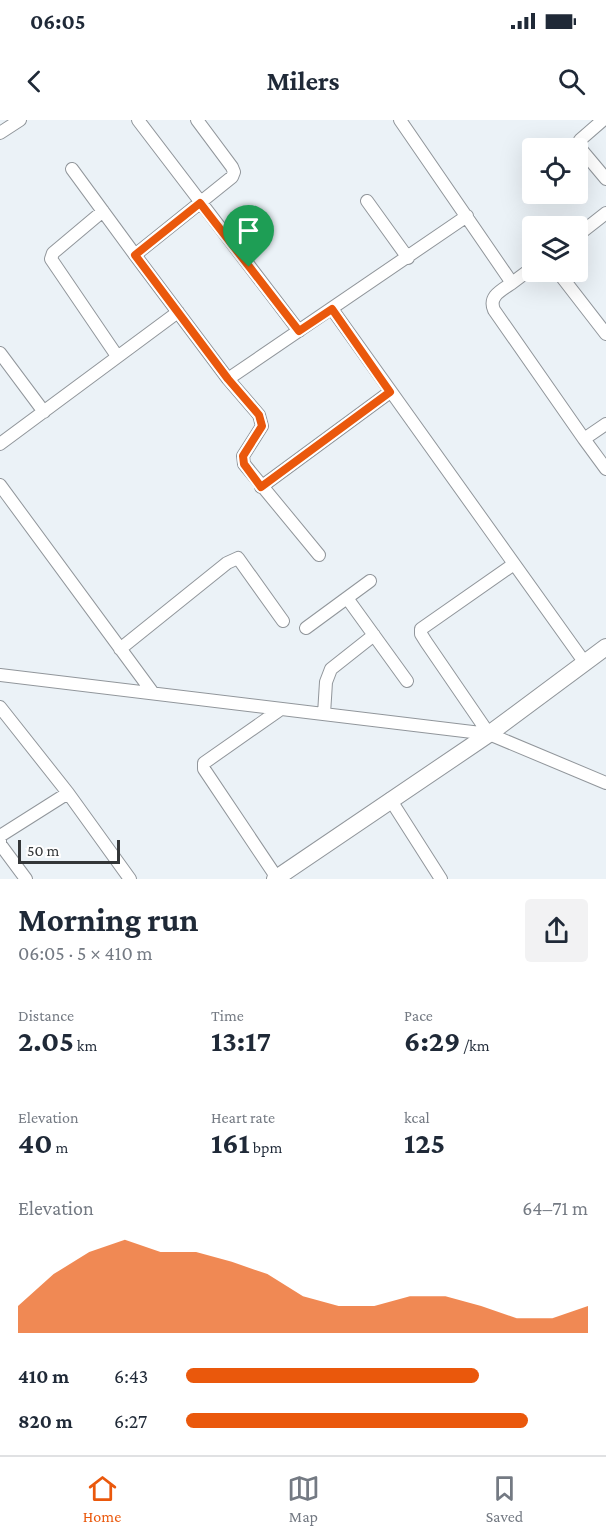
<!DOCTYPE html>
<html lang="en">
<head>
<meta charset="utf-8">
<style>
  :root { --surface:#fff; --page:#f2f2f3; --text:#1f2937; --muted:#747a83; --line:#e0e1e3; --accent:#ea580c }
  body { margin:0; font-family:"Crimson Pro",serif; background:var(--page); color:var(--text); height:100vh; display:flex; flex-direction:column; font-size:22px; white-space:nowrap }
  * { box-sizing:border-box; margin:0 }
  p { font-size:20px; color:var(--muted) }
  .icon { flex:none; width:33px; height:33px; fill:none; stroke:currentColor; stroke-width:2; stroke-linecap:round; stroke-linejoin:round }
  .map { position:relative; height:759px; overflow:hidden }
  .details { display:flex; flex-direction:column; background:var(--surface); flex:1 }
  .details>* { flex:none }
  .fabs { position:absolute; left:522px; top:18px; display:grid; gap:12px }
  .fabs a { display:grid; place-items:center; width:66px; height:66px; border-radius:6px; background:var(--surface); box-shadow:0 6px 24px #0002; font-size:30px }
  .scale { position:absolute; left:18px; bottom:15px; width:102px; box-sizing:border-box; padding-left:6px; border:3px solid #333638; border-top:0; font-size:16px; line-height:21px; white-space:nowrap; color:#333638; -webkit-text-stroke:4px #fefefe; paint-order:stroke }
  .pin { position:absolute; display:grid; place-items:center; width:51px; height:51px; color:#fff; margin:-62px -26px; border-radius:50% 50% 50% 0; rotate:-45deg; box-shadow:0 0 6px #0007 }
  .pin .icon { rotate:45deg }
  .round { display:grid; place-items:center; flex:none; width:63px; height:63px; border-radius:6px; background:var(--page) }
  .headline { display:flex; align-items:center; justify-content:space-between; height:102px; padding:0 18px }
  h1 { font-size:33px; font-weight:700; line-height:45px }
  .stats { display:grid; grid-template-columns:repeat(3,1fr); gap:9px; height:102px; padding:6px 18px }
  .stats div { display:grid; align-content:center }
  .stats b { font-size:30px; font-weight:700 }
  .stats small { font-size:16px; font-weight:400 }
  .stats p { font-size:16px }
  .chart { height:168px; padding:12px 18px }
  .chart p { display:flex; justify-content:space-between }
  .chart svg { width:100%; height:108px; margin-top:6px; fill:var(--accent); opacity:.7 }
  ul { padding:0 18px; list-style:none; font-size:20px }
  li { display:grid; grid-template-columns:96px 72px 1fr; align-items:center; height:45px }
  li i { height:15px; border-radius:8px; background:var(--accent) }
  .status { display:flex; justify-content:space-between; align-items:center; height:42px; padding:0 30px; background:var(--surface); direction:ltr }
  .status svg { height:16px; fill:currentColor }
  header { display:flex; justify-content:space-between; align-items:center; height:78px; padding:0 18px; background:var(--surface); font-size:27px; font-weight:700 }
  .dock { display:flex; justify-content:space-around; align-items:center; height:84px; border-top:2px solid var(--line); background:var(--surface); font-size:16px; color:var(--muted) }
  .dock a { display:grid; justify-items:center; gap:3px }
  .dock .active { color:var(--accent) }
  .map>svg:first-child { display:block }
  .lines { fill:none; stroke-linecap:round; stroke-linejoin:round }
  .street-casing { stroke:#91969b; stroke-width:14 }
  .secondary-casing { stroke:#91969b; stroke-width:18 }
  .street { stroke:#fff; stroke-width:12 }
  .secondary { stroke:#fff; stroke-width:16 }
  .route-casing { stroke:#fff; stroke-width:12 }
  .route { stroke:#ea580c; stroke-width:8 }
</style>
</head>
<body>
<div class="status"><b>06:05</b><svg viewBox="0 0 49 12"><path d="M0 12V9h3v3zM5 12V6h3v6zM10 12V3h3v9zM15 12V0h3v12zM26 1h20v11H26zM47 4h2v5h-2z"/></svg></div>
<header><svg class="icon" aria-label="back" viewBox="0 0 24 24"><path d="M15 5l-7 7 7 7"/></svg>Milers<svg class="icon" aria-label="search" viewBox="0 0 24 24"><circle cx="10" cy="10" r="6"/><path d="M15 15l6 6"/></svg></header>
<div class="map">
<svg width="606" height="759" viewBox="0 0 606 759">
  <rect width="100%" height="100%" fill="#ebf2f7"/>
  <g class="lines">
    <g class="street-casing">
      <path id="street" d="M138,0l161,211
        M197,0l35,47 2,5 -2,5 -97,78 93,124 31,36 3,11 -19,30 1,8 75,91
        M400,0l112,163 20,-15
        M603,0l-23,20v8l26,31
        M0,13l20,-13
        M72,49l63,86
        M367,81l41,57
        M103,91l-50,42 -2,6 66,97
        M578,115l28,-22
        M558,152l48,62
        M512,163c-10,7 -24,13 -18,27l90,129
        M332,189l253,354
        M0,233l44,59
        M228,259l239,-163
        M606,304l-22,15 22,30
        M0,324l178,-132
        M0,365l153,208
        M261,367l129,-95
        M347,478l60,83
        M306,508l64,-47
        M120,529l107,-86 11,-5 45,63
        M0,555l489,59 117,49
        M0,587l68,86
        M324,594l2,-32 5,-13 43,-34
        M489,614l-63,-92 -5,-8v-5l93,-65
        M390,679l51,80
        M277,758l-73,-109v-6l77,-54
        M26,759l-26,-35v-8l68,-43 62,86"/>
    </g>
    <g class="secondary-casing">
      <path id="secondary" d="M275,759l214,-145 117,-87"/>
    </g>
    <use href="#street" class="street"/>
    <use href="#secondary" class="secondary"/>
  </g>
  <g class="lines">
    <g class="route-casing">
      <path id="route" d="M200,83l99,128 33,-22 58,83 -129,95 -17,-23 -1,-8 19,-30 -3,-11 -31,-36 -93,-124z"/>
    </g>
    <use href="#route" class="route"/>
  </g>
</svg>
<div class="fabs">
<a><svg class="icon" aria-label="locate" viewBox="0 0 24 24"><circle cx="12" cy="12" r="6"/><path d="M12 2v4M12 18v4M2 12h4M18 12h4"/></svg></a>
<a><svg class="icon" aria-label="layers" viewBox="0 0 24 24"><path d="M12 4l9 5-9 5-9-5zM3 14l9 5 9-5"/></svg></a>
</div>
<div class="scale">50 m</div>
<div class="pin" style="left:249px;top:147px;background:#1e9e55"><svg class="icon" aria-label="arrive" viewBox="0 0 24 24"><path d="M6 21V4h12l-3 4 3 4H6"/></svg></div>
</div>
<section class="details">
<div class="headline"><div><h1>Morning run</h1><p>06:05 · 5 × 410 m</p></div><a class="round"><svg class="icon" aria-label="share" viewBox="0 0 24 24"><path d="M12 15V3M7 8l5-5 5 5M5 13v7h14v-7"/></svg></a></div>
<div class="stats">
<div><p>Distance</p><b>2.05<small> km</small></b></div>
<div><p>Time</p><b>13:17</b></div>
<div><p>Pace</p><b>6:29<small> /km</small></b></div>
</div>
<div class="stats">
<div><p>Elevation</p><b>40<small> m</small></b></div>
<div><p>Heart rate</p><b>161<small> bpm</small></b></div>
<div><p>kcal</p><b>125</b></div>
</div>
<div class="chart"><p><span>Elevation</span>64–71 m</p>
<svg viewBox="0 0 160 44" preserveAspectRatio="none"><path d="M0 44V33L10 20L20 11L30 6L40 11L50 11L60 15L70 20L80 29L90 33L100 33L110 29L120 29L130 33L140 38L150 38L160 33V44z"/></svg>
</div>
<ul>
<li><b>410 m</b>6:43<i style="width:73%"></i></li>
<li><b>820 m</b>6:27<i style="width:85%"></i></li>
</ul>
</section>
<nav class="dock">
<a class="active"><svg class="icon" aria-label="home" viewBox="0 0 24 24"><path d="M3 11l9-7 9 7M6 9v11h12V9"/></svg>Home</a>
<a><svg class="icon" aria-label="map" viewBox="0 0 24 24"><path d="M3 6l6-2 6 2 6-2v14l-6 2-6-2-6 2zM9 4v14M15 6v14"/></svg>Map</a>
<a><svg class="icon" aria-label="saved" viewBox="0 0 24 24"><path d="M7 4h10v16l-5-4-5 4z"/></svg>Saved</a>
</nav>
</body>
</html>
